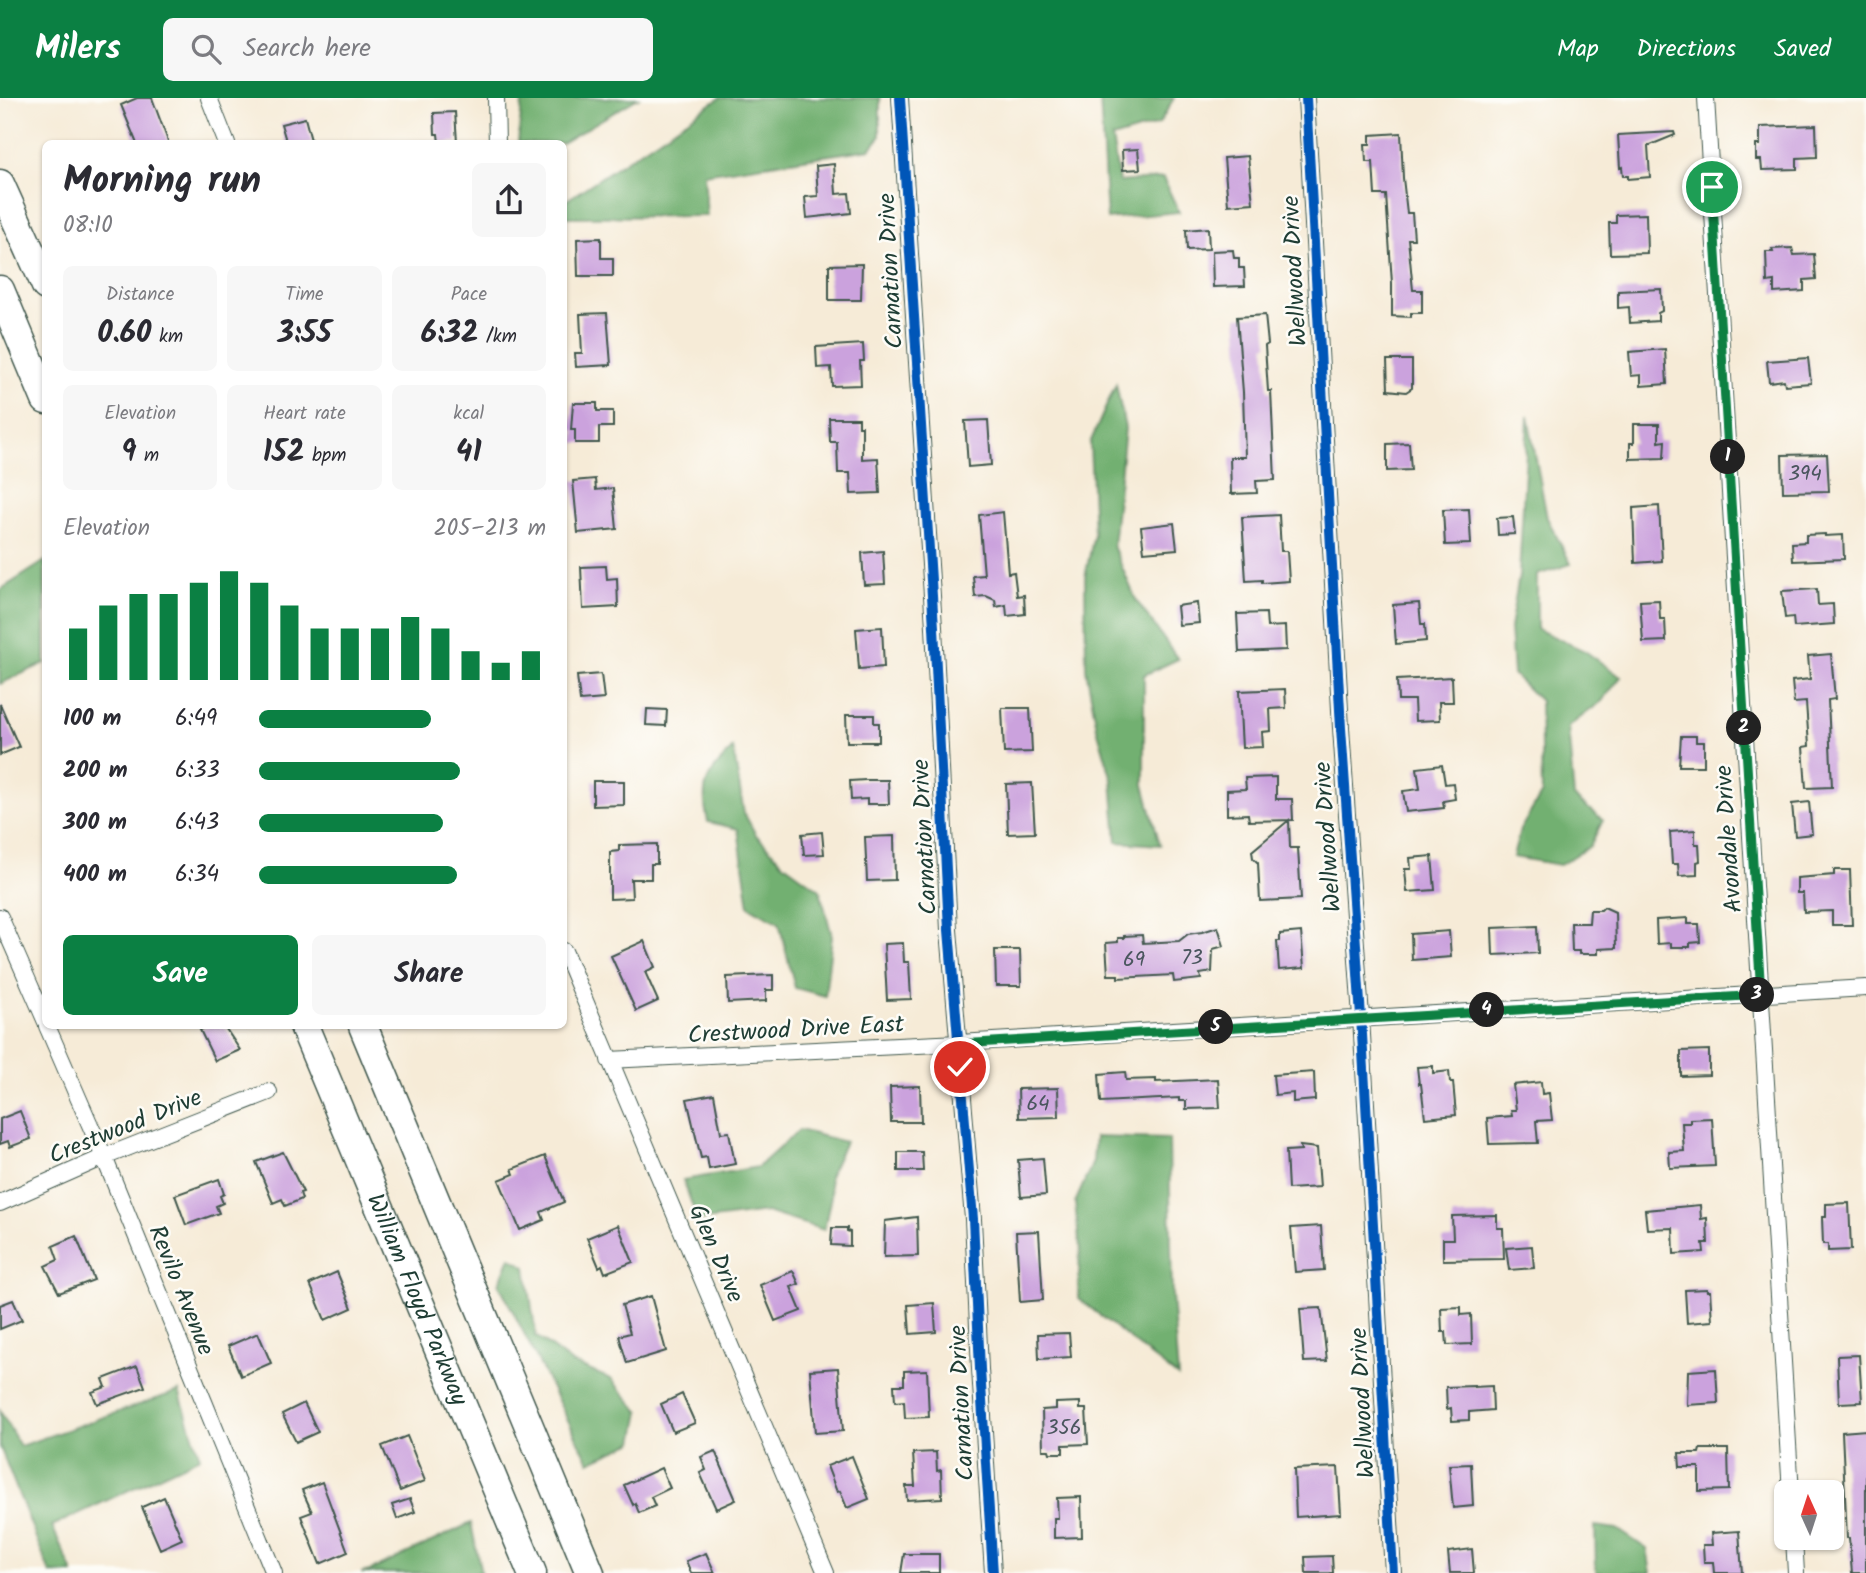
<!DOCTYPE html>
<html lang="en">
<head>
<meta charset="utf-8">
<style>
  :root { --surface:#fff; --page:#f7f7f7; --text:#2b2b33; --muted:#7c7c81; --accent:#0b8043 }
  body { margin:0; font-family:Kalam,sans-serif; background:var(--page); color:var(--text); height:100vh; display:flex; flex-direction:column; font-size:26px; white-space:nowrap }
  * { box-sizing:border-box; margin:0 }
  p { font-size:23px; color:var(--muted) }
  .icon { flex:none; width:38px; height:38px; fill:none; stroke:currentColor; stroke-width:2; stroke-linecap:round; stroke-linejoin:round }
  .map { position:relative; flex:1; overflow:hidden }
  .sheet { position:absolute; left:42px; top:42px; width:525px; height:889px; display:flex; flex-direction:column; background:var(--surface); border-radius:10px; box-shadow:0 2px 5px #0004 }
  .sheet>* { flex:none }
  .needle { width:46px; rotate:357deg }
  .fabs { position:absolute; left:1774px; top:1382px; display:grid; gap:14px }
  .fabs a { display:grid; place-items:center; width:70px; height:70px; border-radius:10px; background:var(--surface); box-shadow:0 2px 5px #0004; font-size:35px }
  .pin { position:absolute; display:grid; place-items:center; width:60px; height:60px; color:#fff; margin:-30px; border:4px solid #fff; border-radius:50%; box-shadow:0 2px 7px #0007 }
  .km { position:absolute; width:35px; height:35px; margin:-18px; border-radius:50%; background:#222; color:#fff; font-size:19px; line-height:35px; text-align:center }
  .round { display:grid; place-items:center; flex:none; width:74px; height:74px; border-radius:10px; background:var(--page) }
  .overview { display:flex; align-items:center; justify-content:space-between; height:119px; padding:0 21px }
  h1 { font-size:38px; font-weight:700; line-height:52px }
  .stats { display:grid; grid-template-columns:repeat(3,1fr); gap:10px; height:119px; padding:7px 21px }
  .stats div { display:grid; align-content:center; border-radius:10px; background:var(--page); text-align:center }
  .stats b { font-size:30px; font-weight:700 }
  .stats small { font-size:19px; font-weight:400 }
  .stats p { font-size:19px }
  .chart { height:196px; padding:14px 21px }
  .chart p { display:flex; justify-content:space-between }
  .chart svg { width:100%; height:126px; margin-top:7px; stroke:var(--accent); stroke-width:6 }
  .primary-button { display:flex; gap:14px; margin-top:auto; padding:14px 21px }
  .primary-button a { flex:1; height:80px; border-radius:10px; background:var(--accent); color:#fff; font-size:28px; font-weight:700; line-height:80px; text-align:center }
  .primary-button a+a { background:var(--page); color:var(--text) }
  ul { padding:0 21px; list-style:none; font-size:23px }
  li { display:grid; grid-template-columns:112px 84px 1fr; align-items:center; height:52px }
  li i { height:18px; border-radius:9px; background:var(--accent) }
  header { display:flex; align-items:center; gap:42px; box-sizing:border-box; height:98px; padding:0 35px; background:var(--accent); color:#fff }
  header strong { font-size:33px }
  nav { display:flex; gap:38px; margin-inline-start:auto; font-size:24px }
  .search { width:490px; height:63px; background:var(--page); display:flex; align-items:center; gap:18px; box-sizing:border-box; padding:0 24px; border-radius:10px; color:var(--muted); font-size:26px }
  .map>svg:first-child { display:block }
  .forest { fill:#72b071; stroke:#487652; stroke-width:2 }
  .building { fill:#cba2dd }
  .lines { fill:none; stroke-linecap:round; stroke-linejoin:round }
  .minor-casing { stroke:#3f574c; stroke-width:18 }
  .trunk-casing { stroke:#3f574c; stroke-width:31 }
  .minor { stroke:#fff; stroke-width:16 }
  .trunk { stroke:#fff; stroke-width:28 }
  .cycleway-casing { stroke:#fdfcf7; stroke-width:15 }
  .cycleway { stroke:#0057b8; stroke-width:10 }
  .route-casing { stroke:#fff; stroke-width:14 }
  .route { stroke:#0b8043; stroke-width:9 }
  .labels { text-anchor:middle; stroke-width:5; stroke-linejoin:round; paint-order:stroke }
  .number-label { font-size:21px; fill:#4a565e }
  .street-label { font-size:24px; fill:#1f3d34; stroke:#fdfcf7 }
</style>
</head>
<body>
<header>
<strong>Milers</strong>
<div class="search"><svg class="icon" aria-label="search" viewBox="0 0 24 24"><circle cx="10" cy="10" r="6"/><path d="M15 15l6 6"/></svg>Search here</div>
<nav><a>Map</a><a>Directions</a><a>Saved</a></nav>
</header>
<div class="map">
<svg width="1866" height="1475" viewBox="0 0 1866 1475">
  <rect width="100%" height="100%" fill="#fdfcf7"/>
  <filter id="ink" filterUnits="userSpaceOnUse"><feTurbulence type="fractalNoise" baseFrequency=".0143" numOctaves="2"/><feDisplacementMap in="SourceGraphic" scale="14" xChannelSelector="R" yChannelSelector="G"/><feConvolveMatrix kernelMatrix="1 2 1 2 8 2 1 2 1" color-interpolation-filters="sRGB"/></filter>
  <filter id="wash" filterUnits="userSpaceOnUse"><feTurbulence type="fractalNoise" baseFrequency=".00686" numOctaves="4" result="noise"/><feDisplacementMap in="SourceGraphic" scale="28" xChannelSelector="R" yChannelSelector="G"/><feGaussianBlur stdDeviation="1.57" result="paint"/><feColorMatrix in="noise" values="0 0 0 0 0 0 0 0 0 0 0 0 0 0 0 0 0 1.4 0 .05"/><feComposite in="paint" operator="in"/></filter>
  <g filter="url(#wash)">
    <rect width="100%" height="100%" fill="#f6ebd7"/>
    <path class="forest" d="M543,0h95l-76,45h-44l4,-40z
      M720,0h160v39l-10,12 -166,25 3,42 -143,1v-15z
      M1100,0h74l-15,26 -47,14 7,44 44,-4 16,34 -72,7z
      M1116,286l9,44 -12,118 23,54 42,59 -34,16v110l16,60 -43,-3 -5,-62 -15,-52 -11,-59 -1,-92 9,-43 -4,-91z
      M1528,318l19,102 24,46 -34,11v54l48,22 36,26 -19,24 -34,26 6,70 29,23 -13,26 -30,19 -47,-8 7,-27 22,-37 -2,-92 -27,-27 -3,-46 9,-52z
      M45,463v102l-45,21v-94z
      M733,650l11,65 12,22 27,28 37,27 12,46 -7,60 -30,-8 -16,-65 -30,-17 -11,-77 -30,-7c-9,-39 -1,-46 25,-74z
      M799,1032l46,12 -16,34 2,20 -7,34 -58,-18 -68,9 -15,-41 75,-13z
      M1095,1039l74,2 3,156 6,82 -100,-79 2,-50 -5,-45 18,-41z
      M510,1159l16,10 10,69 36,27 39,16 29,33 -6,30 -45,20 -90,-178z
      M179,1293l21,66 -148,69 21,47h-23l-50,-126v-36l20,35z
      M471,1425l10,50h-120l9,-2z
      M1595,1428l22,3 30,20 4,24h-55z"/>
    <g id="blocks">
      <path class="building" d="M137,0h15l17,46h-32l-16,-39z
        M455,14l2,30 -18,1 -1,-9h-3l-1,-21z
        M305,20l7,26h-25l-6,-20z
        M1816,27l1,32 -20,1v11l-35,1 -1,-10h-5v-15h4v-18z
        M1674,34l1,3 -27,11 2,31 -22,2v-3h-5l-1,-9 -2,1 -2,-33z
        M1401,35l2,45 4,35h5l2,26h-6l5,51h9v23h-11v4l-19,-1v-33l-6,-88h-11l-2,-33h-7l-1,-18h5v-9z
        M1138,51l2,20 -17,1 -1,-20z
        M1248,58l5,47 -25,2 -4,-47z
        M834,66l2,30 13,-1 2,20 -44,5 -2,-21 13,-1 -2,-30z
        M1646,116l1,39 -37,1 -1,-31h7v-8z
        M1208,130l1,21 -22,1 -1,-20z
        M601,140v20h12v18h-35l-1,-37z
        M1792,150l2,7 20,-1 2,25 -12,1v11l-30,2v-12l-7,1 -1,-30h7l-1,-3z
        M1233,152l1,8h5v10h5l1,18 -32,1 -1,-36z
        M862,166l-1,36h-32v-35z
        M1661,191l1,22 -4,2v8l-28,2 -1,-16 -11,1v-17z
        M607,215l4,52 -35,2 -1,-14h7l-2,-39z
        M1265,217l3,29 -3,2 3,45h3l4,89 -19,1 1,12 -26,1 -1,-37h15l-2,-65 -6,-75z
        M863,246l1,17h-4l1,24 -29,1 -1,-19 -14,1 -1,-21z
        M1665,251l2,35 -26,2v-11l-10,1 -2,-24z
        M1808,260l3,25 -26,2 -1,-5 -15,2 -2,-21z
        M1387,262h25v28l-6,4 -18,-2z
        M573,305h24v8h16v16h-14v16h-24v-13h-4z
        M829,320h30v8h3v33l16,-1 2,35 -29,1 -1,-21h-12l-1,-31h-7z
        M988,322l3,45 -23,2 -3,-46z
        M1634,326h25v18l6,-1 -1,17 -34,1v-16h4z
        M1409,345l2,27 -24,1v-27z
        M1827,356l2,37 -46,1 -1,-37z
        M595,381l1,11 17,-2 4,41 -39,4 -5,-52z
        M1659,408l3,55 -27,2 -2,-55z
        M1469,411l2,35 -26,1 -2,-35z
        M1003,414l5,61 6,-1 3,24 7,-1 1,19 -18,2 -1,-11 -10,2 -1,-7 -9,-4 -11,1 -2,-21 11,-1 -5,-60z
        M1279,417l2,36h6l2,30 -27,2v-3l-16,1 -4,-64z
        M1513,419l2,17 -17,1 -1,-17z
        M1174,425l3,26 -33,3 -3,-25z
        M1825,436v2l18,-1 1,24 -51,2 -1,-18 14,-1v-7z
        M883,453l2,33 -21,1 -2,-32z
        M606,468l1,13 10,-1 1,29 -35,2 -2,-42z
        M1817,491l1,16 15,-1 1,20 -40,3 -1,-10 -8,1 -3,-27z
        M1659,502l1,19h5l1,22 -23,1 -3,-41z
        M1197,505l2,20 -20,2 -2,-19z
        M1419,505l2,21h4l1,17 -30,3 -3,-39z
        M1266,515l1,14 18,-1 1,24 -47,2 -2,-38z
        M882,529l2,40 -25,2 -3,-40z
        M1831,556l4,45 -7,1 4,87 -26,1 -3,-41 6,-1 -3,-44 -12,1 -2,-22 18,-2 -2,-23z
        M601,576l3,25 -24,2 -3,-25z
        M1452,579l1,25h-14l1,18 -25,1 -1,-21h-16l-1,-20z
        M1285,591l1,19 -16,1 1,22 -9,1 1,15 -21,1 -3,-57z
        M0,606l19,43 -19,8z
        M1002,610h28l2,44 -28,1z
        M647,611l20,1 -1,16 -20,-1z
        M846,617h28v8h5v19h-32z
        M1681,638h15v6h8v24h-25z
        M1442,667l3,19 8,-1 2,16 -12,2 1,7 -38,4 -3,-21 17,-2 -3,-21z
        M1276,679v22h16l1,21 -44,1 -1,-7 -21,1v-25l19,-1 -1,-11z
        M866,682h22l1,24h-22v-5l-16,1 -1,-19z
        M593,683h31v24l-31,1z
        M1032,685l3,50 -27,1 -2,-50z
        M1809,704l3,32 -17,2 -3,-32z
        M1289,722l1,28h8l3,51 -41,2 -2,-38 -5,-5 -1,-7z
        M1695,732v14h4l1,17 -3,1v13l-18,1 -1,-12h-6l-2,-32z
        M822,734l2,22 -20,1 -2,-21z
        M894,738l1,44 -28,1 -2,-44z
        M657,746v20h-6v15h-20l1,19 -22,1v-47l9,-1v-6z
        M1432,758l3,34 -28,2 -2,-23h6l-1,-11z
        M1834,772h16l2,55h-20v-14l-28,1 -1,-19h-6v-15l37,-3z
        M1604,809l11,5 1,36 -18,1v5h-19v-3h-7l-1,-28h18l1,-13h11z
        M1688,820v6h11l1,18 -10,1v4h-19v-4l-14,1 -1,-24z
        M1537,828l1,27 -45,2 -1,-27z
        M1218,829l6,19 -11,3 -1,23 -12,2 1,5 -27,3 -1,-7 -55,3v-3h-10l-2,-32 12,-1v-4h6v-2l18,-1 1,8 36,-2 9,-7 14,-2z
        M1449,833l2,26 -39,3 -1,-26z
        M1301,834l3,36 -25,2 -2,-29h3v-7z
        M644,843l11,26 -10,5 13,29 -22,10 -25,-55z
        M903,845l1,19h5l2,37 -24,1 -3,-56z
        M995,852h25l1,36h-25z
        M773,877v15h-7v11l-38,2 -1,-26z
        M209,928h15l16,24 -25,11 -15,-31z
        M1709,952v25l-28,1v-25z
        M1433,968v7l16,-2 1,11h3l3,33 -31,3 -4,-34h-2l-2,-17z
        M1125,974l1,8 30,-1v3l62,-3 2,29 -34,1v-8h-7v-3l-78,4 -2,-28z
        M1314,974l1,28 -22,2v-9l-18,2 -2,-20z
        M1541,984l1,12 7,-1 3,27 -16,1 2,22 -49,1 -2,-26 25,-2 -1,-6h5l-3,-25z
        M920,988l1,36h-30l-1,-35z
        M1058,990l1,29 -40,1 -1,-29z
        M714,996l7,39 8,-1 6,32 -26,5 -2,-12 -6,1 -14,-59z
        M20,1013l11,28 -21,8 -2,-6 -8,3v-25z
        M1712,1020l3,48 -45,2 -1,-16 15,-1 -2,-28h8v-4z
        M1300,1048l17,2 3,39 -32,2 -2,-38 15,-1z
        M283,1054l20,40 -3,1 2,6 -17,7 -3,-7 -9,4 -17,-41z
        M898,1054h24l1,19h-25z
        M545,1058l19,46 -23,10 3,8 -24,10 -21,-50 15,-6 -2,-5z
        M1043,1060l3,37 -25,2 -3,-37z
        M219,1081l5,15 -4,2 3,7 -7,3 3,7 -33,12 -11,-30z
        M1849,1105l2,47 -23,1v-7h-5l-1,-27h4v-13z
        M1700,1107l1,14 6,-1 1,25h-5l1,9 -30,2 -1,-26 -26,1 -2,-19z
        M1497,1117v13h6l1,31 -61,1v-21h10l-1,-23z
        M917,1119l1,39 -34,1 1,-36z
        M618,1127l15,37 -28,11 -3,-8 -3,2 -12,-29z
        M1321,1128l3,44 -29,2 -4,-44z
        M832,1130h15v3l3,1v14l-19,-1z
        M1039,1133l4,69 -23,2 -4,-70z
        M76,1138l18,44 -35,13 -14,-27 13,-6 -5,-14z
        M1532,1148l2,22 -25,2 -3,-22z
        M793,1173l6,13 -8,3 10,24 -26,10 -15,-36z
        M337,1174l15,36 -27,12 -15,-36z
        M1707,1191v2h3l2,30 -25,2 -2,-33z
        M651,1198l15,55 -39,12 -8,-27 11,-3 -8,-28z
        M13,1202l9,20 -22,9v-24z
        M934,1205l2,29 -26,2 -2,-29z
        M1461,1209v8l10,-1 1,30 -25,1 -1,-13h-4l-1,-24z
        M1321,1210l6,53 -23,1 -4,-53z
        M258,1235l13,30 -30,13 -13,-30z
        M1069,1235l2,24 -32,2 -1,-25z
        M1859,1257l3,47 -23,1 -2,-47z
        M137,1268l8,21 -48,17 -5,-12 14,-5 -3,-8z
        M838,1270l5,63 -28,2 -5,-63z
        M1716,1271l2,34 -31,2 1,-34z
        M927,1272l2,47 -24,1 -1,-17 -9,1 -1,-17h10v-14z
        M1474,1288v1l18,-1 1,24 -24,2v8l-17,1 -1,-13 -4,1 -1,-22z
        M682,1296l13,29 -22,9 -12,-28z
        M1080,1304v7h6l2,35 -25,1v8h-13l-1,-3h-6l-1,-40 14,-1v-6z
        M304,1305l14,29 -22,10 -14,-28z
        M1866,1332v143h-14l-3,-35h-2l-5,-106z
        M407,1338l18,45 -25,10 -18,-45z
        M1700,1351h28l1,41 -30,1v-24h-19l-1,-14h20z
        M715,1353l21,49 -20,9 -16,-36 6,-3 -5,-13z
        M936,1354l1,19 4,-1 1,28 -35,2 -1,-14h9l-2,-33z
        M852,1358l17,43 -22,9 -7,-17 -3,1 -10,-26z
        M1471,1366l2,42 -20,2 -4,-43z
        M1338,1369l3,47 -45,3 -2,-48z
        M661,1370l9,20 -19,9 4,9 -16,7 -4,-10 -2,2 -9,-20z
        M322,1384l26,70 -28,12 -19,-48 11,-4 -10,-22z
        M164,1399l18,42 -22,10 -18,-42z
        M1081,1399l1,40 -28,1v-20h4l-1,-20z
        M410,1401l5,13 -18,7 -5,-14z
        M1739,1433l3,42h-28l-1,-11h-9l-1,-17h9l-1,-12z
        M1472,1451l2,24h-24l-2,-21z
        M706,1455l9,20h-24l-5,-12z
        M904,1456h35v19h-38z
        M1332,1458l1,17h-27l-1,-16z"/>
    </g>
  </g>
  <g filter="url(#ink)">
    <use href="#blocks" fill-opacity="0" stroke="#3f574c" stroke-width="2"/>
    <g class="lines">
      <g class="minor-casing">
        <path id="minor" d="M209,0l18,46
          M496,0l1,46
          M900,0l34,529 15,303 24,289 7,150 13,204
          M1306,0l35,630 20,289 32,556
          M1706,0l85,1395
          M0,819l46,105
          M564,853l262,622
          M47,928l57,131 170,416
          M609,962l350,-17 907,-55
          M0,1105l104,-46 165,-65
          M1794,1440l2,35"/>
      </g>
      <g class="trunk-casing">
        <g id="trunk">
          <path d="M0,86l46,102"/>
          <path d="M0,192l46,110"/>
          <path id="s1" d="M304,928l228,547"/>
          <path d="M363,928l227,547"/>
        </g>
      </g>
      <use href="#minor" class="minor"/>
      <use href="#trunk" class="trunk"/>
      <g class="cycleway-casing">
        <path id="cycleway" d="M900,0l34,529 15,303 24,289 7,150 13,204
          M1306,0l35,630 20,289 32,556"/>
      </g>
      <use href="#cycleway" class="cycleway"/>
    </g>
  </g>
  <g class="lines" filter="url(#ink)">
    <g class="route-casing">
      <path id="route" d="M960,969l-1,-23 802,-49 -49,-808"/>
    </g>
    <use href="#route" class="route"/>
  </g>
  <g class="labels">
    <g class="number-label">
      <text x="1805" y="382">394</text>
      <text x="1192" y="866">73</text>
      <text x="1134" y="868">69</text>
      <text x="1038" y="1012">64</text>
      <text x="1064" y="1336">356</text>
    </g>
    <g class="street-label">
      <text transform="translate(890 173) rotate(-93)" y="8">Carnation Drive</text>
      <text transform="translate(1294 173) rotate(-93)" y="8">Wellwood Drive</text>
      <text transform="translate(924 739) rotate(-93)" y="8">Carnation Drive</text>
      <text transform="translate(1327 739) rotate(-94)" y="8">Wellwood Drive</text>
      <text transform="translate(1728 741) rotate(-94)" y="8">Avondale Drive</text>
      <text transform="translate(796 931) rotate(-3)" y="8">Crestwood Drive East</text>
      <text transform="translate(125 1028) rotate(-22)" y="8">Crestwood Drive</text>
      <text transform="translate(717 1155) rotate(67)" y="8">Glen Drive</text>
      <text transform="translate(182 1192) rotate(68)" y="8">Revilo Avenue</text>
      <text dy="8" stroke="none"><textPath href="#s1" startOffset="296">William Floyd Parkway</textPath></text>
      <text transform="translate(961 1305) rotate(-93)" y="8">Carnation Drive</text>
      <text transform="translate(1362 1305) rotate(-93)" y="8">Wellwood Drive</text>
    </g>
  </g>
</svg>
<div class="fabs">
<a><svg class="needle" viewBox="-14 -14 28 28"><path d="M0-13l5 13h-10z" fill="#e53935"/><path d="M0 13l5-13h-10z" fill="#7c7c81"/></svg></a>
</div>
<div class="pin" style="left:1712px;top:89px;background:#1e9e55"><svg class="icon" aria-label="arrive" viewBox="0 0 24 24"><path d="M6 21V4h12l-3 4 3 4H6"/></svg></div>
<div class="pin" style="left:960px;top:969px;background:#d93025"><svg class="icon" aria-label="check" viewBox="0 0 24 24"><path d="M5 12l5 5 9-10"/></svg></div>
<b class="km" style="left:1728px;top:359px">1</b>
<b class="km" style="left:1744px;top:630px">2</b>
<b class="km" style="left:1757px;top:897px">3</b>
<b class="km" style="left:1487px;top:912px">4</b>
<b class="km" style="left:1216px;top:929px">5</b>
<section class="sheet">
<div class="overview"><div><h1>Morning run</h1><p>08:10</p></div><a class="round"><svg class="icon" aria-label="share" viewBox="0 0 24 24"><path d="M12 15V3M7 8l5-5 5 5M5 13v7h14v-7"/></svg></a></div>
<div class="stats">
<div><p>Distance</p><b>0.60<small> km</small></b></div>
<div><p>Time</p><b>3:55</b></div>
<div><p>Pace</p><b>6:32<small> /km</small></b></div>
</div>
<div class="stats">
<div><p>Elevation</p><b>9<small> m</small></b></div>
<div><p>Heart rate</p><b>152<small> bpm</small></b></div>
<div><p>kcal</p><b>41</b></div>
</div>
<div class="chart"><p><span>Elevation</span>205–213 m</p>
<svg viewBox="0 0 160 44" preserveAspectRatio="none"><path d="M5 44V26M15 44V18M25 44V14M35 44V14M45 44V10M55 44V6M65 44V10M75 44V18M85 44V26M95 44V26M105 44V26M115 44V22M125 44V26M135 44V34M145 44V38M155 44V34"/></svg>
</div>
<ul>
<li><b>100 m</b>6:49<i style="width:60%"></i></li>
<li><b>200 m</b>6:33<i style="width:70%"></i></li>
<li><b>300 m</b>6:43<i style="width:64%"></i></li>
<li><b>400 m</b>6:34<i style="width:69%"></i></li>
</ul>
<div class="primary-button"><a>Save</a><a>Share</a></div>
</section>
</div>
</body>
</html>
